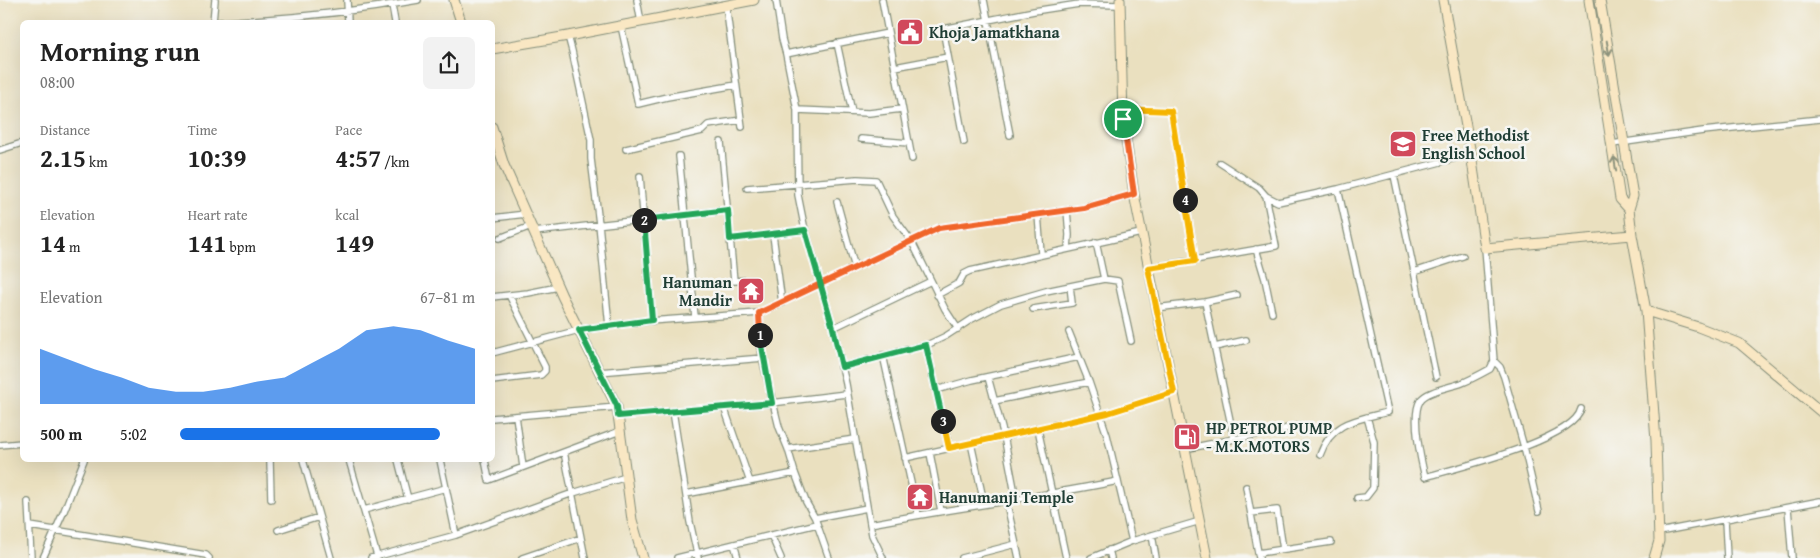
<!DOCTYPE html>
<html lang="en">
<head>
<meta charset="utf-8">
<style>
  :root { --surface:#fff; --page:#f2f2f2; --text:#222; --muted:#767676; --accent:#1a73e8 }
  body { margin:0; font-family:"Gentium Book Plus",serif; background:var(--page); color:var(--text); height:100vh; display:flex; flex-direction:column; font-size:19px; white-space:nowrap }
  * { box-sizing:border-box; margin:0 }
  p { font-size:16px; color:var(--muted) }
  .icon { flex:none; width:28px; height:28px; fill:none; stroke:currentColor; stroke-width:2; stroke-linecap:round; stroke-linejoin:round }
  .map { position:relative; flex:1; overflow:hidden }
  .panel { position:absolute; left:20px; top:20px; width:475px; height:442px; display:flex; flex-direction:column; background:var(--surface); border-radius:8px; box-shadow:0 5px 20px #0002 }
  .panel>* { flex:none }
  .pin { position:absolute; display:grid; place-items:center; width:42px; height:42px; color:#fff; margin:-21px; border:2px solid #fff; border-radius:50%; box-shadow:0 1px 5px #0007 }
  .km { position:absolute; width:25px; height:25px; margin:-12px; border-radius:50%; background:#222; color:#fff; font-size:14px; line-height:25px; text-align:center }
  .round { display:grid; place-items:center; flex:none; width:52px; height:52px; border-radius:8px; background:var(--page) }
  .head { display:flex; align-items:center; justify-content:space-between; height:85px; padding:0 20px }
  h1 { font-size:28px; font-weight:700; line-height:38px }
  .metrics { display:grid; grid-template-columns:repeat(3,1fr); gap:8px; height:85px; padding:5px 20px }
  .metrics div { display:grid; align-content:center }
  .metrics b { font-size:25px; font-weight:700 }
  .metrics small { font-size:14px; font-weight:400 }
  .metrics p { font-size:14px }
  .chart { height:140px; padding:10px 20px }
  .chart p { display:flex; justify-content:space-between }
  .chart svg { width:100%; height:90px; margin-top:5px; fill:var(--accent); opacity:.7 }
  ul { padding:0 20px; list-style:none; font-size:16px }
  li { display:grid; grid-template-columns:80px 60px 1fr; align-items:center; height:38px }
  li i { height:12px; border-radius:6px; background:var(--accent) }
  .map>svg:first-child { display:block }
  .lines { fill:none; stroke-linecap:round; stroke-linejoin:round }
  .street-casing { stroke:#848e7a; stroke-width:8 }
  .secondary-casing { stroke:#848e7a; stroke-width:11 }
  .street { stroke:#fff; stroke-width:5.5 }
  .secondary { stroke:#f9e7c3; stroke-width:9 }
  .oneway { stroke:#8c927c }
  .split-1-casing { stroke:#fff; stroke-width:10 }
  .split-2-casing { stroke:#fff; stroke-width:10 }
  .split-3-casing { stroke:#fff; stroke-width:10 }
  .split-4-casing { stroke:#fff; stroke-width:10 }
  .split-5-casing { stroke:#fff; stroke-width:10 }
  .split-1 { stroke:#f0652b; stroke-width:6 }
  .split-2 { stroke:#22a559; stroke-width:6 }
  .split-3 { stroke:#22a559; stroke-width:6 }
  .split-4 { stroke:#f5b400; stroke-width:6 }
  .split-5 { stroke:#f5b400; stroke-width:6 }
  .labels { text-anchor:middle; stroke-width:5; stroke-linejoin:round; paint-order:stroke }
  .poi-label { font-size:16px; font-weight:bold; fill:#1f3d34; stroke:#f6f6f2; text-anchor:start }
</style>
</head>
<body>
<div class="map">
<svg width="1820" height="558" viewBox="0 0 1820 558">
  <rect width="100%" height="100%" fill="#f6f6f2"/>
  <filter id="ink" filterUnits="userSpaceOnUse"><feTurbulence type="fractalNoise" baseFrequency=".02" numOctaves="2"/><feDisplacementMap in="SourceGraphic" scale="10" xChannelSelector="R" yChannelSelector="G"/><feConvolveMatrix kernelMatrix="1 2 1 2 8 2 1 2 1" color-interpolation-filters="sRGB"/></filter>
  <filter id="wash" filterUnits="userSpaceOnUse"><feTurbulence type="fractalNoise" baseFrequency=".0096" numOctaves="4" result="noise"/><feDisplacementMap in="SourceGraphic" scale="20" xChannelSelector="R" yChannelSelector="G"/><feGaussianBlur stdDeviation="1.12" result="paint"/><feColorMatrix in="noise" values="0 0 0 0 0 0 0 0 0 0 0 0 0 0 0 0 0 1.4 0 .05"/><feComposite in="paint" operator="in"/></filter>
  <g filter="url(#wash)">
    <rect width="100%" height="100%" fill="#eae0bf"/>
  </g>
  <g filter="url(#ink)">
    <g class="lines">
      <g class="street-casing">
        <path id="street" d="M347,0l1,22
          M637,0l4,22
          M776,0l6,39 4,15 11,56 1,85 6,30 29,103 13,56 26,151 11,23
          M882,0l30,159
          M984,0l26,135
          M392,5l3,17
          M726,5l16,122
          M213,22l2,-22
          M220,22c67,-3 133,-10 198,-22
          M621,26l17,78 29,-7 69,-12
          M568,36l4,15 19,89v19l8,65 10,102
          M837,43l15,69
          M786,54l102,-21
          M895,67l53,-10
          M1123,109l48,2 24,150
          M797,110l72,3 33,-4
          M861,139l48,4
          M721,142l13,139 17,-1
          M964,142l-21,-113 91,-18 45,-7 40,1
          M1612,144l91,-13 117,-12
          M626,149l76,-18 6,-6 33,-5
          M0,150l22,-7
          M679,156l16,161
          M1220,163l39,25 7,8 12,6 60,-13 133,-35
          M1394,175l42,202
          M640,176l12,144
          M747,188l110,-9 19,1 17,36 19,26 33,67 13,20
          M837,202l18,66
          M1067,210l2,25 -1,14
          M1038,214l3,40
          M492,218l34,-4
          M534,232l194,-22
          M773,235l9,68
          M500,238l31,-12
          M730,239l75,-9
          M1096,242l8,37
          M1485,248l9,113 -4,8c-9,5 -18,10 -28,14 -10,4 -37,8 -42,18 -9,15 1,60 5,76 31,-9 149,-37 156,-68
          M1256,249l9,30 7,34
          M1148,268l128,-22 -10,-50
          M1414,272l49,-16
          M937,295l22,-12 5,-9 6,-3 171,-38
          M492,297l36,-4 30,-6
          M1205,302l29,137
          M1156,308l49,-6 32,-7
          M1033,309l39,-6 -2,-17
          M759,313l1,30 4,23 15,61 9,22 7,24 11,29 9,16 14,40
          M833,328l98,-47
          M1069,332l20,50 18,53 25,106
          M926,345l23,103
          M1215,347l31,-7
          M492,353l87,-23 57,-8 123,-9 180,-85 145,-20 50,-14
          M883,355l35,160
          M1494,361l6,6 4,10 20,70 15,64
          M841,367l88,-23 17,-8 26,-17 29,-15 45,-13 58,-12 14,2 13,60
          M599,372l164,-14
          M988,377l16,59 12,63
          M492,381l49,-6 4,-4v-4l-36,-72
          M936,390l36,-10 107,-23
          M994,401l95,-19
          M724,407l26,75
          M673,411l17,111 8,36
          M516,416l7,51
          M618,416l145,-12 83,-10
          M492,418l125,-11
          M1038,429l28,129
          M971,443l13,60
          M0,445l22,-2
          M788,449l67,-10
          M1185,449l114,-23
          M564,452l21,106
          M930,453l11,58
          M1320,455c12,-34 37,-35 68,-43l-50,-223
          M905,458l203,-45 66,-21
          M270,460l1,39
          M303,460l28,98
          M349,460l28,96
          M398,460l10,39
          M440,460l16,75
          M485,460l4,20 131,-49
          M1246,487l13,71
          M686,494l109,-21
          M1357,498l9,-1 7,-9 1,-46 -7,-25
          M1006,500l13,58
          M28,502l3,56
          M1788,508l4,50
          M364,510l82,-22
          M1251,513l26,-3 6,39
          M815,518l52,-10
          M1725,520l2,38
          M870,524c83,-16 165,-26 248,-43
          M30,526l176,29 3,3
          M278,530l41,-13
          M1659,532l161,-31
          M771,535l10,23
          M1152,535l4,23
          M734,544l4,14
          M1109,550l2,8
          M1258,553l73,-11
          M43,558l21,-47 20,-51
          M371,558l85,-23 117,-42 53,-16
          M522,558l59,-20
          M677,558l140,-34
          M962,558l54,-14
          M1091,558l41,-17 68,-20"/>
      </g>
      <g class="secondary-casing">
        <path id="secondary" d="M454,0l7,22
          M1120,0l3,119 11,75 73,364
          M1443,0l28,154 14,94 147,-13
          M1589,0l31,199 9,10
          M1600,0l33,196 -4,13 3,26 14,76 52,16 41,16 81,68
          M492,49l76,-13 186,-36
          M492,127l12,38 58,131 55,111 15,113 11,38
          M1646,311l10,130 3,100 -5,17"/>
      </g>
      <use href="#street" class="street"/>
      <use href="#secondary" class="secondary"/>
    </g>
    <defs><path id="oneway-shaft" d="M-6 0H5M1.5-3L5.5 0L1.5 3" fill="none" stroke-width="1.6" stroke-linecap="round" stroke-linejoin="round" transform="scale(1.25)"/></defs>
    <g class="oneway">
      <use href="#oneway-shaft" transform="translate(1608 48) rotate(80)"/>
      <use href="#oneway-shaft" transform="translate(1615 164) rotate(-99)"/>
    </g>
  </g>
  <g class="lines" filter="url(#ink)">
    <g class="split-1-casing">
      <path id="split-1" d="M760,335l-1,-22 180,-85 145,-20 50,-14 -11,-75"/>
    </g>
    <g class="split-2-casing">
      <path id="split-2" d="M644,220l8,100 -73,10 38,76 1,10 154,-13 -12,-68"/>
    </g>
    <g class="split-3-casing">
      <path id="split-3" d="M644,220l84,-10 2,29 75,-9 28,98 9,39 84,-22 17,76"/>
    </g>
    <g class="split-4-casing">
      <path id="split-4" d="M943,421l6,27 159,-35 66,-21 -26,-124 47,-7 -10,-61"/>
    </g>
    <g class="split-5-casing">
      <path id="split-5" d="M1123,119v-10l48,2 14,89"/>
    </g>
    <use href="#split-1" class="split-1"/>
    <use href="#split-2" class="split-2"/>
    <use href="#split-3" class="split-3"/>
    <use href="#split-4" class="split-4"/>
    <use href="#split-5" class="split-5"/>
  </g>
  <defs>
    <g id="civic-square" transform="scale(1.4375)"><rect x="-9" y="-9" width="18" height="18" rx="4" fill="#d1495b" stroke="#f6f6f2"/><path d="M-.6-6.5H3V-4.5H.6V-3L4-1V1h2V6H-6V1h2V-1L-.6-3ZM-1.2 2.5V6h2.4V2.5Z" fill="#fff"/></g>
    <g id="school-square" transform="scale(1.4375)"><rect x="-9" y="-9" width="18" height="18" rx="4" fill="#d1495b" stroke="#f6f6f2"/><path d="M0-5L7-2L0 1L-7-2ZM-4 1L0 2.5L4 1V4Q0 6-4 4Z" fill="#fff"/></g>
    <g id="temple-square" transform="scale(1.4375)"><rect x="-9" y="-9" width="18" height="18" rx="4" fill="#d1495b" stroke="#f6f6f2"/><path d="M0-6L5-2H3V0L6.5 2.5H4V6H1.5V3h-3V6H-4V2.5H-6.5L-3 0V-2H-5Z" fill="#fff"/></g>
    <g id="fuel-square" transform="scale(1.4375)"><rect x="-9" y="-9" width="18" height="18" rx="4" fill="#d1495b" stroke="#f6f6f2"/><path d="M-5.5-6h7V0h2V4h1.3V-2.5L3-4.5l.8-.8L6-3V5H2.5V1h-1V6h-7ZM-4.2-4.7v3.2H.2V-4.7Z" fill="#fff"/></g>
  </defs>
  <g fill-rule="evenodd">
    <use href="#civic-square" x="910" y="32"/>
    <use href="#school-square" x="1403" y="144"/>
    <use href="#temple-square" x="751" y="291"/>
    <use href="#fuel-square" x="1187" y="437"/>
    <use href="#temple-square" x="920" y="497"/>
  </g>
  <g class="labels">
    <g class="poi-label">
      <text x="929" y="38">Khoja Jamatkhana</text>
      <text x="1422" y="141">Free Methodist<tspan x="1422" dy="18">English School</tspan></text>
      <text x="732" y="288" text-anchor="end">Hanuman<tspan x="732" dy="18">Mandir</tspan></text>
      <text x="1206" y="434">HP PETROL PUMP<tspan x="1206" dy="18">- M.K.MOTORS</tspan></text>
      <text x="939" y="503">Hanumanji Temple</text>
    </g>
  </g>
</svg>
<div class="pin" style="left:1123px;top:119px;background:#1e9e55"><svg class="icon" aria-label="arrive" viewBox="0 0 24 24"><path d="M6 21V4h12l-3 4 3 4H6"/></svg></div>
<b class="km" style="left:760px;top:335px">1</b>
<b class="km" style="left:644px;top:220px">2</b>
<b class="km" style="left:943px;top:421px">3</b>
<b class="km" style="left:1185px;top:200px">4</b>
<section class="panel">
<div class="head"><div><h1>Morning run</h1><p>08:00</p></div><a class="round"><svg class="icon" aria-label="share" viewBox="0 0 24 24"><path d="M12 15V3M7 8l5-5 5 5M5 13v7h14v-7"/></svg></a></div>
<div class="metrics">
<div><p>Distance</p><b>2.15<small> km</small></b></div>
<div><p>Time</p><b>10:39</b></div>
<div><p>Pace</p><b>4:57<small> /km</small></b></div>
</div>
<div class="metrics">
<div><p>Elevation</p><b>14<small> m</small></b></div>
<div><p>Heart rate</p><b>141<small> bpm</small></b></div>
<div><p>kcal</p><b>149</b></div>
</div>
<div class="chart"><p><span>Elevation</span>67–81 m</p>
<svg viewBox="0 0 160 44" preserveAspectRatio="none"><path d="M0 44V17L10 22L20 27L30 31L40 36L50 38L60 38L70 36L80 33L90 31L100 24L110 17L120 8L130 6L140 8L150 13L160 17V44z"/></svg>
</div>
<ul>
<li><b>500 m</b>5:02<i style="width:88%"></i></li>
</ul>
</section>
</div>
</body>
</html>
